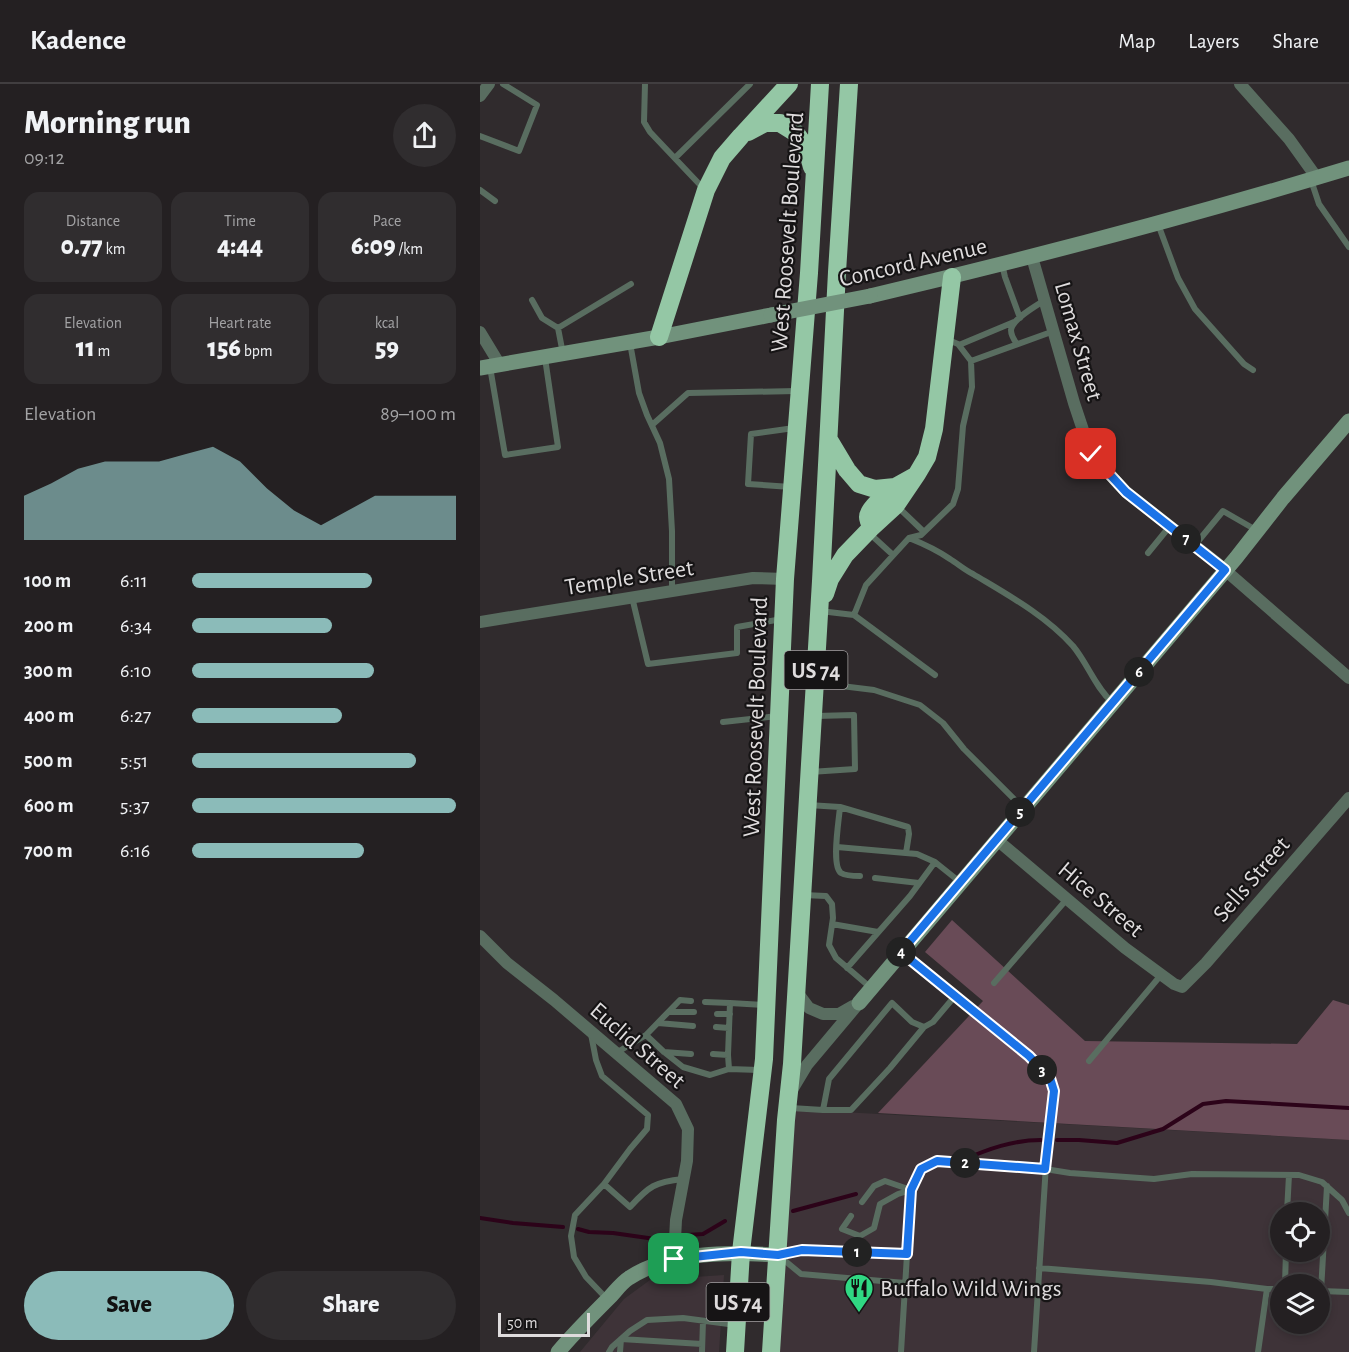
<!DOCTYPE html>
<html lang="en">
<head>
<meta charset="utf-8">
<style>
  :root { --surface:#242022; --page:#302d2f; --text:#f1f3f6; --muted:#a3a3a5; --line:#413e40; --accent:#8bbbb9 }
  body { margin:0; font-family:"Alegreya Sans",sans-serif; background:var(--page); color:var(--text); height:100vh; display:flex; flex-direction:column; font-size:22px; white-space:nowrap }
  * { box-sizing:border-box; margin:0 }
  p { font-size:20px; color:var(--muted) }
  .icon { flex:none; width:33px; height:33px; fill:none; stroke:currentColor; stroke-width:2; stroke-linecap:round; stroke-linejoin:round }
  .map { position:relative; flex:1; overflow:hidden }
  .side { display:flex; flex-direction:column; background:var(--surface); width:480px }
  .side>* { flex:none }
  .tools { position:absolute; left:790px; top:1118px; display:grid; gap:12px }
  .tools a { display:grid; place-items:center; width:60px; height:60px; border-radius:50%; background:var(--surface); box-shadow:0 3px 9px #0003,0 0 0 2px var(--line); font-size:30px }
  .scale { position:absolute; left:18px; bottom:15px; width:92px; box-sizing:border-box; padding-left:6px; border:3px solid #dfdcdd; border-top:0; font-size:16px; line-height:21px; white-space:nowrap; color:#dfdcdd; -webkit-text-stroke:4px #161415; paint-order:stroke }
  .pin { position:absolute; display:grid; place-items:center; width:51px; height:51px; color:#fff; margin:-26px; border-radius:12px; box-shadow:0 3px 9px #0006 }
  .km { position:absolute; width:30px; height:30px; margin:-15px; border-radius:50%; background:#222; color:#fff; font-size:16px; line-height:30px; text-align:center }
  .round { display:grid; place-items:center; flex:none; width:63px; height:63px; border-radius:32px; background:var(--page) }
  .overview { display:flex; align-items:center; justify-content:space-between; height:102px; padding:0 24px }
  h1 { font-size:33px; font-weight:800; line-height:45px }
  .metrics { display:grid; grid-template-columns:repeat(3,1fr); gap:9px; height:102px; padding:6px 24px }
  .metrics div { display:grid; align-content:center; border-radius:15px; background:var(--page); text-align:center }
  .metrics b { font-size:26px; font-weight:800 }
  .metrics small { font-size:16px; font-weight:400 }
  .metrics p { font-size:16px }
  .chart { height:168px; padding:12px 24px }
  .chart p { display:flex; justify-content:space-between }
  .chart svg { width:100%; height:108px; margin-top:6px; fill:var(--accent); opacity:.7 }
  .primary-button { display:flex; gap:12px; margin-top:auto; padding:12px 24px }
  .primary-button a { flex:1; height:69px; border-radius:36px; background:var(--accent); color:#111; font-size:24px; font-weight:800; line-height:69px; text-align:center }
  .primary-button a+a { background:var(--page); color:var(--text) }
  ul { padding:0 24px; list-style:none; font-size:20px }
  li { display:grid; grid-template-columns:96px 72px 1fr; align-items:center; height:45px }
  li i { height:15px; border-radius:8px; background:var(--accent) }
  header { display:flex; align-items:center; gap:36px; box-sizing:border-box; height:84px; padding:0 30px; background:var(--surface); border-bottom:2px solid var(--line) }
  header strong { font-size:28px }
  nav { display:flex; gap:33px; margin-inline-start:auto; font-size:21px }
  main { display:flex; flex:1; min-height:0 }
  .map>svg:first-child { display:block }
  .built { fill:#3e3338; fill-rule:evenodd }
  .green { fill:#694b57 }
  .lines { fill:none; stroke-linecap:round; stroke-linejoin:round }
  .stream { stroke:#2c0319; stroke-width:4 }
  .lane { stroke:#596d60; stroke-width:6 }
  .street { stroke:#596d60; stroke-width:12 }
  .secondary { stroke:#71927c; stroke-width:15 }
  .highway { stroke:#94c7a5; stroke-width:18 }
  .secondary-bridge { stroke:#71927c; stroke-width:15 }
  .route-casing { stroke:#fff; stroke-width:12 }
  .route { stroke:#1a73e8; stroke-width:8 }
  .labels { text-anchor:middle; stroke-width:4.5; stroke-linejoin:round; paint-order:stroke }
  .shield { fill:#161415; stroke:#a3a0a1; stroke-width:1.5 }
  .shield-label { font-size:22px; font-weight:bold; fill:#dfdcdd }
  .street-label { font-size:24px; fill:#dfdcdd; stroke:#161415 }
  .poi-label { font-size:24px; fill:#dfdcdd; stroke:#161415; text-anchor:start }
</style>
</head>
<body>
<header>
<strong>Kadence</strong>
<nav><a>Map</a><a>Layers</a><a>Share</a></nav>
</header>
<main>
<section class="side">
<div class="overview"><div><h1>Morning run</h1><p>09:12</p></div><a class="round"><svg class="icon" aria-label="share" viewBox="0 0 24 24"><path d="M12 15V3M7 8l5-5 5 5M5 13v7h14v-7"/></svg></a></div>
<div class="metrics">
<div><p>Distance</p><b>0.77<small> km</small></b></div>
<div><p>Time</p><b>4:44</b></div>
<div><p>Pace</p><b>6:09<small> /km</small></b></div>
</div>
<div class="metrics">
<div><p>Elevation</p><b>11<small> m</small></b></div>
<div><p>Heart rate</p><b>156<small> bpm</small></b></div>
<div><p>kcal</p><b>59</b></div>
</div>
<div class="chart"><p><span>Elevation</span>89–100 m</p>
<svg viewBox="0 0 160 44" preserveAspectRatio="none"><path d="M0 44V26L10 21L20 15L30 12L40 12L50 12L60 9L70 6L80 12L90 23L100 32L110 38L120 32L130 26L140 26L150 26L160 26V44z"/></svg>
</div>
<ul>
<li><b>100 m</b>6:11<i style="width:68%"></i></li>
<li><b>200 m</b>6:34<i style="width:53%"></i></li>
<li><b>300 m</b>6:10<i style="width:69%"></i></li>
<li><b>400 m</b>6:27<i style="width:57%"></i></li>
<li><b>500 m</b>5:51<i style="width:85%"></i></li>
<li><b>600 m</b>5:37<i style="width:100%"></i></li>
<li><b>700 m</b>6:16<i style="width:65%"></i></li>
</ul>
<div class="primary-button"><a>Save</a><a>Share</a></div>
</section>
<div class="map">
<svg width="869" height="1268" viewBox="0 0 869 1268">
  <rect width="100%" height="100%" fill="#302b2d"/>
  <path class="built" d="M308,1025l561,31v212h-573zM801,1128h39v39h-39zM801,1200h39v39h-39z
    M244,1191l-5,77h-139l44,-53 26,-19z"/>
  <path class="green" d="M472,836l133,121 212,3 36,-44 16,5v135l-471,-27 105,-112 -58,-49z"/>
  <g class="lines">
    <path class="stream" d="M577,1056h22l38,3 46,-14 40,-25 23,-3 123,7
      M483,1076c25,-11 50,-20 78,-20
      M313,1127l63,-17
      M0,1134l33,5 50,4
      M98,1145l11,3 24,1 42,6
      M207,1151l16,-1 22,-13"/>
    <path class="lane" d="M165,0l-1,38 6,10 53,56
      M0,52l39,15 18,-46 -34,-21
      M195,74l75,-74
      M831,96l8,24 30,43
      M0,106l15,11
      M678,140l20,54 17,31 49,55 9,6
      M522,180l3,13 15,41
      M52,216l10,18 16,10 73,-44
      M78,244l5,26
      M150,259l9,50 8,22 13,28 9,36 3,52v60
      M537,260c-3,-4 -6,-9 -6,-14 1,-11 25,-24 34,-30
      M479,261l55,-23
      M491,277l83,-30
      M10,283l15,88 53,-8 -13,-89
      M172,341l36,-32 108,-2
      M311,403l-43,-3 3,-50 43,-6
      M418,423l26,25
      M389,449l24,22
      M429,454c15,6 28,12 41,21 8,5 15,11 23,15 35,21 72,41 100,72 15,18 22,41 39,56
      M715,461l28,-34 33,19
      M668,469l22,-27
      M152,513l16,67 89,-11v-26l45,-8
      M340,527l34,4 81,60
      M374,531l12,-30 43,-47 12,-3 32,-31 5,-15 5,-63 9,-39 -1,-26 -13,-17 -12,-5
      M337,599l57,7 46,15 23,18 21,26 58,58
      M243,638l55,-6
      M330,688l45,-3 -1,-54 -38,1
      M328,721l32,2c-1,13 -9,59 1,66 5,3 13,3 19,3
      M360,723l68,20 1,7 -3,19
      M357,763l80,7 18,8 -25,34 -63,72
      M455,778l25,20
      M395,794l44,5
      M323,811l23,1 6,8 1,14 -4,27 7,13 35,30
      M352,840l46,8
      M421,868l128,104 21,22 4,13 -8,74 -12,187
      M514,899l73,-84
      M225,918l25,1
      M189,928h25
      M237,930h13
      M178,939l35,3
      M236,943l13,1
      M444,943l-12,-5 -20,-19 -63,76 -6,31h28l39,-42 34,-41 9,-5 22,-26
      M111,950l5,26 6,16 46,39 -1,14 -17,20 -26,35 26,23c19,-21 25,-25 53,-28
      M166,951l34,-35 11,1
      M184,968l27,2
      M136,969l30,-18 18,17 19,15 27,8 19,-6
      M233,970l15,1
      M609,977l72,-86
      M279,986l-30,-1 -1,-14 2,-52 34,2
      M311,1024l32,2
      M124,1100l-29,31 -4,21 3,21 12,20 21,22
      M807,1128l2,-37
      M371,1132l-9,13 18,7 14,-8 6,-24 18,-10 13,-4 -26,-9 -11,5 -12,16
      M559,1184l172,14 56,7 -9,63
      M425,1199l-104,-9 -23,-19 24,-5 105,4
      M805,1200l1,-33
      M787,1205h14
      M840,1207l29,1
      M841,1207l6,-105
      M129,1268l3,-5 18,-16 17,-11 36,-2 53,7
      M140,1268l1,-13 81,5
      M222,1268l1,-31
      M421,1268l10,-162 10,-21 16,-8 108,8 25,4 84,6 38,-5 107,1 23,7 20,18 7,13"/>
    <path class="street" d="M760,0l49,55 28,39
      M0,12l9,-12
      M552,173l42,146 17,51 35,38 91,71 132,115
      M0,248l20,33
      M0,538l273,-44 32,1
      M516,755l129,109 49,36 8,3 24,-24 143,-165
      M0,852l27,27 47,37 122,104 12,25 -1,32 -11,59 -2,39
      M317,908l12,16 14,6h16l14,-8
      M312,1006l15,-25 52,-62"/>
    <path class="secondary" d="M390,212c161,-38 321,-80 479,-128
      M0,284l179,-31 112,-22
      M379,919l377,-445 47,-60 66,-77
      M78,1268c16,-19 33,-36 51,-54 6,-6 12,-15 20,-20 41,-27 101,-26 149,-23"/>
    <path class="highway" d="M268,48l17,-9h15l16,10 11,16 5,18
      M179,253l47,-147 16,-32 19,-22 48,-52
      M349,356l18,30 12,14 16,5 20,-2 18,-10
      M392,443c-2,-3 -4,-7 -4,-10 0,-9 20,-24 27,-30
      M345,510l5,-15 15,-24 27,-28 24,-22 21,-31 10,-17 7,-28 18,-152
      M255,1268l6,-100 23,-193 21,-480 24,-306 11,-189
      M291,1268l15,-232 6,-56 29,-483 16,-309 12,-188"/>
    <path class="secondary-bridge" d="M291,231l99,-19"/>
  </g>
  <g class="lines">
    <g class="route-casing">
      <path id="route" d="M194,1175l67,-7 37,3 24,-5 105,4 4,-64 10,-21 16,-8 108,8 9,-78 -4,-13 -21,-22 -128,-104 324,-382 -99,-78 -35,-38"/>
    </g>
    <use href="#route" class="route"/>
  </g>
  <defs>
    <g id="restaurant-pin" transform="scale(1.5)"><path d="M0 17L-7.5 6A9.5 9.5 0 1 1 7.5 6Z" fill="#30d883" stroke="#161415"/><path d="M-5-6h1v4h1v-4h1v4h1v-4h1v5L-1.5 .5V6h-2V.5L-5-1ZM5-6V6H3V1.5H1.5Q1.5-4 5-6Z" fill="#111"/></g>
  </defs>
  <g fill-rule="evenodd">
    <use href="#restaurant-pin" x="379" y="1204"/>
  </g>
  <g class="labels">
    <g class="shield">
      <rect x="304.5" y="567" width="63" height="38" rx="4.5"/>
      <rect x="226.5" y="1199" width="63" height="38" rx="4.5"/>
    </g>
    <g class="shield-label">
      <text x="336" y="594">US 74</text>
      <text x="258" y="1226">US 74</text>
    </g>
    <g class="street-label">
      <text transform="translate(307 148) rotate(-86)" y="8">West Roosevelt Boulevard</text>
      <text transform="translate(433 178) rotate(-13)" y="8">Concord Avenue</text>
      <text transform="translate(599 257) rotate(74)" y="8">Lomax Street</text>
      <text transform="translate(149 493) rotate(-9)" y="8">Temple Street</text>
      <text transform="translate(275 633) rotate(-88)" y="8">West Roosevelt Boulevard</text>
      <text transform="translate(771 795) rotate(-49)" y="8">Sells Street</text>
      <text transform="translate(621 815) rotate(40)" y="8">Hice Street</text>
      <text transform="translate(158 961) rotate(41)" y="8">Euclid Street</text>
    </g>
    <g class="poi-label">
      <text x="400" y="1212">Buffalo Wild Wings</text>
    </g>
  </g>
</svg>
<div class="tools">
<a><svg class="icon" aria-label="locate" viewBox="0 0 24 24"><circle cx="12" cy="12" r="6"/><path d="M12 2v4M12 18v4M2 12h4M18 12h4"/></svg></a>
<a><svg class="icon" aria-label="layers" viewBox="0 0 24 24"><path d="M12 4l9 5-9 5-9-5zM3 14l9 5 9-5"/></svg></a>
</div>
<div class="scale">50 m</div>
<div class="pin" style="left:194px;top:1175px;background:#1e9e55"><svg class="icon" aria-label="arrive" viewBox="0 0 24 24"><path d="M6 21V4h12l-3 4 3 4H6"/></svg></div>
<div class="pin" style="left:611px;top:370px;background:#d93025"><svg class="icon" aria-label="check" viewBox="0 0 24 24"><path d="M5 12l5 5 9-10"/></svg></div>
<b class="km" style="left:377px;top:1168px">1</b>
<b class="km" style="left:485px;top:1079px">2</b>
<b class="km" style="left:562px;top:986px">3</b>
<b class="km" style="left:421px;top:868px">4</b>
<b class="km" style="left:540px;top:728px">5</b>
<b class="km" style="left:659px;top:588px">6</b>
<b class="km" style="left:706px;top:455px">7</b>
</div>
</main>
</body>
</html>
